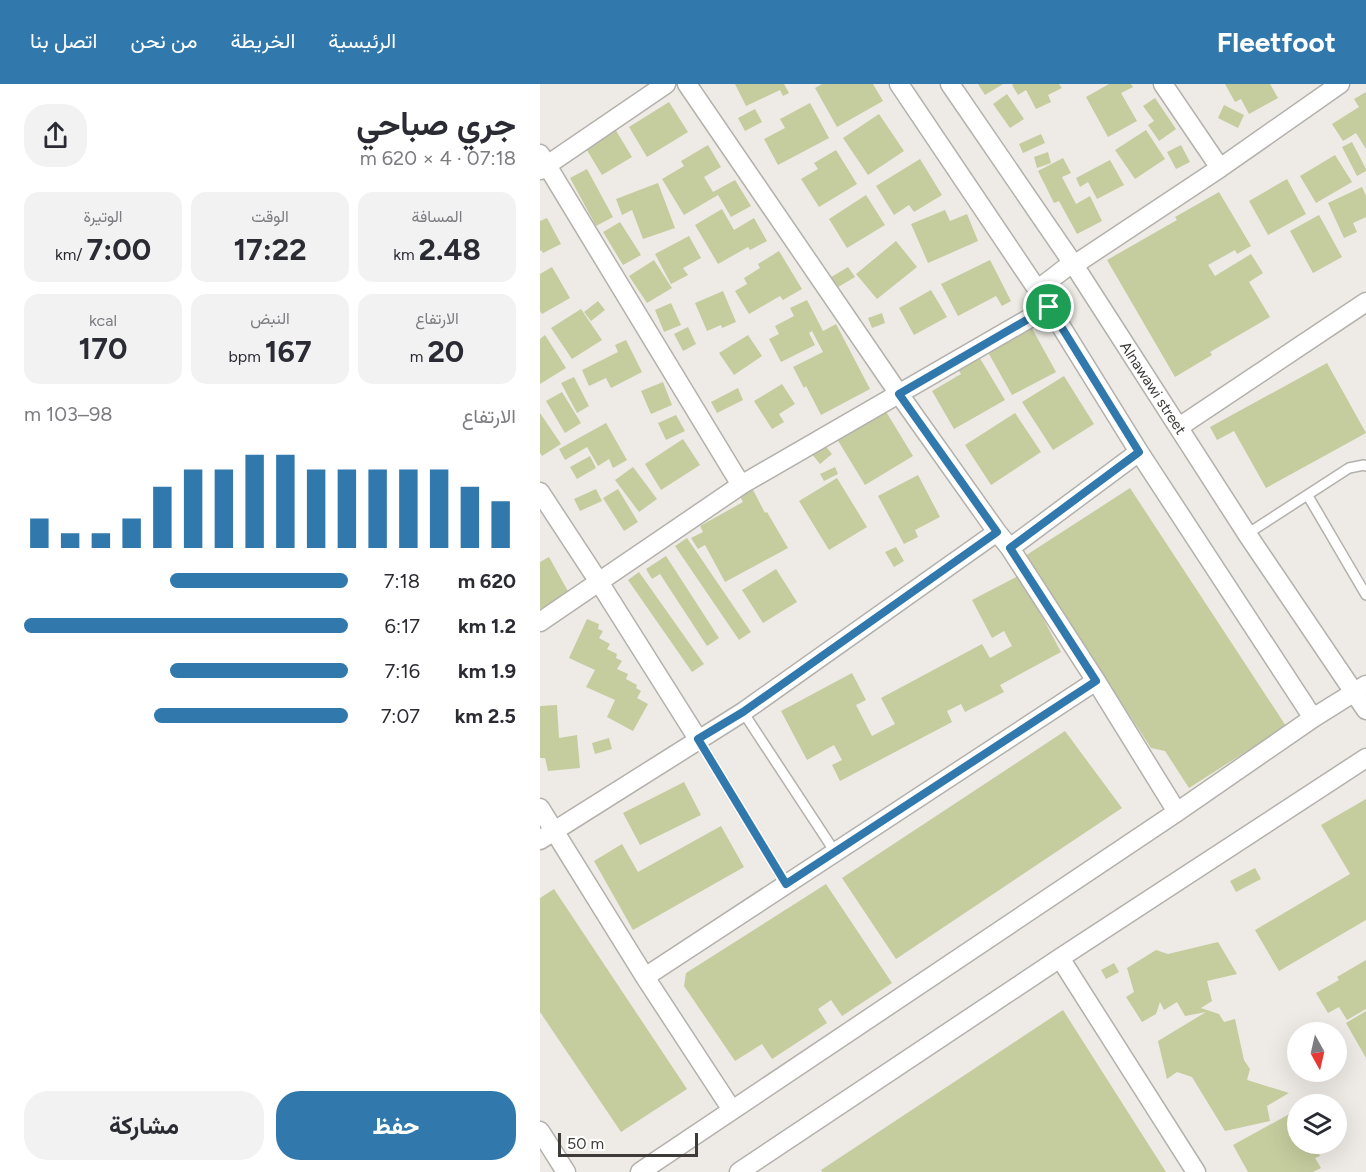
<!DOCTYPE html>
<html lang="ar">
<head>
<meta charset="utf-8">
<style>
  :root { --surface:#fff; --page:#f2f2f3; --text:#2b2b33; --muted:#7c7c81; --accent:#3179ad }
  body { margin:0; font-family:Figtree,Vazirmatn,sans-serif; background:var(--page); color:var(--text); direction:rtl; height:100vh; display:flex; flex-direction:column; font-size:22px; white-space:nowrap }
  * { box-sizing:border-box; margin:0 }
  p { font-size:20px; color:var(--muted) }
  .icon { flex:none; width:33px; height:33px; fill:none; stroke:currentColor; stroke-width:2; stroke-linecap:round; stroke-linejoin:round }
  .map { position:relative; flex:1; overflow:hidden; direction:ltr }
  .sheet { display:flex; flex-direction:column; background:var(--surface); width:540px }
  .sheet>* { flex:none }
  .needle { width:39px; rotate:172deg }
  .fabs { position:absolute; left:747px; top:938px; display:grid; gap:12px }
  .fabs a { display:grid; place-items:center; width:60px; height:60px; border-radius:50%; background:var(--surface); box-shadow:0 6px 24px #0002; font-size:30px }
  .scale { position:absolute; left:18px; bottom:15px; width:140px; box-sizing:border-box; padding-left:6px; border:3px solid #3c3b39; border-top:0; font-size:16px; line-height:21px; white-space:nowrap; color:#3c3b39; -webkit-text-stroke:4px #fff; paint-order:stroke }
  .pin { position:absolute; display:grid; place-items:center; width:51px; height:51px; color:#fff; margin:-26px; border:3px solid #fff; border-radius:50%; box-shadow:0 2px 6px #0007 }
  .round { display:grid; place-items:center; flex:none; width:63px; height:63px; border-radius:24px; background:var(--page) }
  .headline { display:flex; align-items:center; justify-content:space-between; height:102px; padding:0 24px }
  h1 { font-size:33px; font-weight:700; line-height:45px }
  .figures { display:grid; grid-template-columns:repeat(3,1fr); gap:9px; height:102px; padding:6px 24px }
  .figures div { display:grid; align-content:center; border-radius:15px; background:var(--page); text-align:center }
  .figures b { font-size:30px; font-weight:700 }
  .figures small { font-size:16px; font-weight:400 }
  .figures p { font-size:16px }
  .chart { height:168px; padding:12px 24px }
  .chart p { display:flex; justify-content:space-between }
  .chart svg { width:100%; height:108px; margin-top:6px; stroke:var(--accent); stroke-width:6 }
  .cta { display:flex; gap:12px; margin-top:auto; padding:12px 24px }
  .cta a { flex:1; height:69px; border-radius:24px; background:var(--accent); color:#fff; font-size:24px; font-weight:700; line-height:69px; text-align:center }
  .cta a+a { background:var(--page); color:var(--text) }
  ul { padding:0 24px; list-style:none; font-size:20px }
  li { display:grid; grid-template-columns:96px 72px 1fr; align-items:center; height:45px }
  li i { height:15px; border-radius:8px; background:var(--accent) }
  header { display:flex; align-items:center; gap:36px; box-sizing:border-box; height:84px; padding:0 30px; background:var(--accent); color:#fff }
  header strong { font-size:28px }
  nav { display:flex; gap:33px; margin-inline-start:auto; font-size:21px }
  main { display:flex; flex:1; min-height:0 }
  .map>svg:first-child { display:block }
  .building { fill:#c5cc9e }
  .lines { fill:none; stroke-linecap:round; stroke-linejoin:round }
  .service-casing { stroke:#b4b1ac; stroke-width:12 }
  .minor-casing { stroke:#b4b1ac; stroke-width:21 }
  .service { stroke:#fff; stroke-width:9 }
  .minor { stroke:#fff; stroke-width:18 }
  .route-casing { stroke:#fff; stroke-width:12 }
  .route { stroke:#3179ad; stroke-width:8 }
  .labels { text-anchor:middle; stroke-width:4.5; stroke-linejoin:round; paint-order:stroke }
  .street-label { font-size:15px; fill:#3c3b39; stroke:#fff }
</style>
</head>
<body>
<header>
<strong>Fleetfoot</strong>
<nav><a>الرئيسية</a><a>الخريطة</a><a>من نحن</a><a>اتصل بنا</a></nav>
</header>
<main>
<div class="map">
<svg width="826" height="1088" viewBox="0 0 826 1088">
  <rect width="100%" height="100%" fill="#eeebe6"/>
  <path class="building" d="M195,0h49l5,9 -6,3 -3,-6 -34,16z
    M282,0h51l10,17 -46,26 -22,-39z
    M438,0h25l-18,11z
    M474,0h45l3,4 -14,7 3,7 -15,7 -10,-19 -8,5 -6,-10z
    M569,0h22l2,3 -12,6 16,28 -29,16 -22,-40z
    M685,0h45l8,14 -29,16 -8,-15 -6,3z
    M826,8v57l-10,-16 -13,8 -11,-17 27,-17 -5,-8z
    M467,10l17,25 -14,9 -17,-24z
    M615,14l21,31 -17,12 -11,-16 6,-4 -11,-15z
    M129,18l19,30 -41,25 -18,-30z
    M270,19l19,35 -51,27 -14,-26 21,-11 -5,-9z
    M684,21l20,10 -6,13 -20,-10z
    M215,25l7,13 -17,9 -7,-13z
    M339,30l25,37 -36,24 -25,-37z
    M75,45l17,28 -30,18 -17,-28z
    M606,46l19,29 -30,20 -20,-29z
    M501,50l4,9 -22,10 -4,-9z
    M812,58l14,27v2l-9,5 -15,-29z
    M168,61l13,22 -17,10 9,15 22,-12 16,26 -20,11 -13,-22 -34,20 -22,-36 22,-13 -3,-5z
    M641,61l9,17 -14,7 -9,-17z
    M296,66l21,34 -38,23 -18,-28 17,-10 -4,-6z
    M508,68l3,11 -14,5 -3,-11z
    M795,71l17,27 -36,21 -16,-27z
    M523,74l8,15 -9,4 14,27 14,-8 12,25 -25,13 -18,-33 -5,2 -16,-32z
    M380,75l22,36 -28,17 -5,-7 -15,10 -18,-29z
    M570,76l14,25 -27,14 -9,-17 -8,5 -4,-9z
    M47,85l26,48 -17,9 -26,-48z
    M747,95l19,35 -38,21 -19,-34z
    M118,99l17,45 -32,11 -11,-29 -10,5 -6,-16z
    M822,103l4,9v21l-13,6 4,9 -13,6 -16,-35z
    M679,108l32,54 -14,8 -2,-4 -27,15 7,11 36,-22 12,19 -14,9 21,35 -60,35 2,3 -37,22 -68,-117 70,-40 -2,-3z
    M326,111l19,30 -38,23 -18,-29z
    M182,125l12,21 20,-12 13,23 -17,9 -2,-3 -30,17 -23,-39z
    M405,126l5,11 17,-7 11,27 -50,22 -17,-39z
    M779,131l23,42 -29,16 -23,-42z
    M7,134l14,26 -18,9 -2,-3 -1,1v-30z
    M80,138l21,33 -18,10 -20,-33z
    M149,152l12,22 -18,10 5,7 -17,9 -16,-30z
    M356,157l21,26 -40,32 -21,-25z
    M239,167l23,38 -19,11 -3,-4 -31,18 -14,-23 12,-7 -3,-6 16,-10 -2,-4z
    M114,176l18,28 -25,15 -18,-27z
    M450,176l21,41 -9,5 -6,-10 -38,20 -17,-32z
    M12,183l18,31 -28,16 -2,-3v-37z
    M308,183l7,10 -20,12 -7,-10z
    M391,206l16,27 -33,18 -15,-27z
    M183,207l13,31 -14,6 -1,-3 -14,6 -12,-28z
    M267,216l16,31 13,-7 34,65 -49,26 -15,-29 -2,2 -11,-21 30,-15 -11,-21 -3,2 6,12 -34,17 -12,-23 10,-5 -4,-8 19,-10 -4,-8z
    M58,217l7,9 -14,11 -7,-9z
    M131,219l10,22 -17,7 -9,-22z
    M41,225l21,31 -30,19 -21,-31z
    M342,229l3,10 -13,5 -4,-10z
    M489,239l27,49 -44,23 -27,-48z
    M148,243l8,17 -13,7 -9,-17z
    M5,251l21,33 -26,16v-45z
    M208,251l14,21 -28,19 -15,-22z
    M86,256l16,32 -31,16 -5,-10 -17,8 -7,-16 36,-18 -3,-7z
    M438,271l27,45 -51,29 -22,-38 29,-17 -4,-6z
    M787,279l39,70 -100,55 -32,-57 -17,9 -7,-13z
    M524,292l30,48 -41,26 -31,-48z
    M34,293l15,29 -12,7 -16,-30z
    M123,298l9,23 -21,9 -10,-23z
    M242,300l13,20 -16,10 5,8 -12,7 -18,-28z
    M198,304l5,12 -26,13 -6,-11z
    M22,308l19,31 -16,10 -19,-32z
    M345,326l28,46 -48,29 -28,-46z
    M0,329l21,31 -19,12 -2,-3z
    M475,329l26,39 -50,33 -26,-40z
    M136,331l9,16 -19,9 -8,-17z
    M66,339l21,37 -14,8 -4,-9 -11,7 -11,-19 -22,13 -6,-11z
    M143,355l17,26 -39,25 -16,-26z
    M283,359l9,11 -12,10 -9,-11z
    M50,372l6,12 -19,11 -7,-12z
    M93,383l24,32 -18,13 -24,-32z
    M295,383l3,7 -14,7 -4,-7z
    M378,391l22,42 -25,13 3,7 -14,7 -26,-48z
    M297,394l30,49 -38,23 -30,-49z
    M212,404l13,25 2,-1 21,36 -63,34 -20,-37 -7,4 -7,-11 12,-6 -3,-6 43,-24 -4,-7z
    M590,404l156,238 -97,62 -24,-37 -14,-3 -126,-192z
    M56,405l6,12 -22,10 -6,-12z
    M78,405l20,33 -14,9 -21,-33z
    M147,454l64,94 -12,8 -64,-94z
    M356,463l8,14 -10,6 -9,-15z
    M126,472l53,82 -12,8 -47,-72 -8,5 -6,-10z
    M9,473l20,36 -29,16v-47z
    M236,485l21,33 -34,21 -21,-33z
    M99,488l65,92 -12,8 -64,-92z
    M480,491l41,77 -61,33 4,7 -39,20 -4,-8 -14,7 5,11 -112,59 -8,-16 10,-5 -8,-15 -27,15 -26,-49 71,-38 14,27 -10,5 16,31 23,-12 -14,-26 101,-54 8,14 22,-12 -8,-15 -12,7 -20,-38z
    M47,535l12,5 -1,5 5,2 -4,7 11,6 -3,5 10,5 -1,4 6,3 -5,8 11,5 -2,5 11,6 -1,3 5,3 -4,7 11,6 -15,27 -26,-14 8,-17 -29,-13 9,-17 -26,-12z
    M17,621l2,33 18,-3 3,33 -32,3 -3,-13h-5v-52z
    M525,647l57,77 -226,151 -54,-81z
    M69,654l3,11 -17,5 -3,-11z
    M144,698l17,33 -61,30 -17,-32z
    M826,715v121l-87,51 -24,-41 95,-56 -29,-49z
    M181,742l23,41 -111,63 -39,-69 28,-17 16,28z
    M715,784l6,11 -25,13 -6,-11z
    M286,800l66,99 -50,33 -11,-16 -13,9 9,14 -55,36 -10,-15 -27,17 -51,-75 2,-13z
    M14,805l133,200 -66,43 -81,-120v-114z
    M678,858l19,32 -30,7 5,20 -11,7 18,6 5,8 11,-3 9,41 6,9 -3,11 42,13 -22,13 3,15 -45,10 -33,-54 -15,-5 -10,7 -9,-38 48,-29 -21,4 -8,-14 -13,8 -4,-8 -4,12 -14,8 -16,-25 8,-5 -7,-24 29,-18 12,4z
    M826,876v49l-19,11 -8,-13 -11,6 -12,-20 23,-13 -2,-3z
    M574,879l5,9 -13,7 -5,-9z
    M523,926l103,162h-344l-1,-2z
    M826,927v47l-20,-35z
    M755,1027l3,5v27h15l7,13 -5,2 6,10 -8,4h-65l-15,-27z"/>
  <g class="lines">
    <g class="service-casing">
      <path id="service" d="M768,412l58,99
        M707,450l102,-66 15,-3 2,1
        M203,628l92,140
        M158,655l88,145"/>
    </g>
    <g class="minor-casing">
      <path id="minor" d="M147,0l212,310 98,138
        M359,0l150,223 90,145 174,266
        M410,0l124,181 173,269 119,176
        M623,0l57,84
        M0,70l201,331 -201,137
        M0,86l126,-86
        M534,181l146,-97 120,-84
        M497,206l35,-27
        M639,343l187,-125
        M201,401l308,-178
        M0,408l59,90 99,157
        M470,464l86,133 81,131
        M0,724l105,169 87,133
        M0,756l203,-128 254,-180 13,16 129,-96
        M520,874l136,214
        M105,893l451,-296
        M0,1047l26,41
        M100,1088l537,-360 136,-94 53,-33
        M199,1088l321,-214 306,-200"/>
    </g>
    <use href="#service" class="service"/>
    <use href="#minor" class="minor"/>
  </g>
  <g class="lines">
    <g class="route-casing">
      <path id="route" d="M509,223l90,145 -129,96 86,133 -310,203 -88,-145 45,-27 254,-180 -98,-138z"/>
    </g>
    <use href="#route" class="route"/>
  </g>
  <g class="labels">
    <g class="street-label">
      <text transform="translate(613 304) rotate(57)" y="5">Alnawawi street</text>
    </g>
  </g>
</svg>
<div class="fabs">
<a><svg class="needle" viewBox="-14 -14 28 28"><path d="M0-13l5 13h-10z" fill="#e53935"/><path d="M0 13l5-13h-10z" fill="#7c7c81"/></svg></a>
<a><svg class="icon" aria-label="layers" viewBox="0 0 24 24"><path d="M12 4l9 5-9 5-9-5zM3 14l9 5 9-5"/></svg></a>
</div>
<div class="scale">50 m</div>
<div class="pin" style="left:509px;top:223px;background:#1e9e55"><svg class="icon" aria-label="arrive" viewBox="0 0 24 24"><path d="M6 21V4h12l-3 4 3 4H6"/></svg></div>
</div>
<section class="sheet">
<div class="headline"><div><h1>جري صباحي</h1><p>07:18 · 4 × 620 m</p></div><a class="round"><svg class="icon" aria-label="share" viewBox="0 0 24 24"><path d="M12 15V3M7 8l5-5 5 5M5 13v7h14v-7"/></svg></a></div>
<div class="figures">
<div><p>المسافة</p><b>2.48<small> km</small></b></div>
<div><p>الوقت</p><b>17:22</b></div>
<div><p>الوتيرة</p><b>7:00<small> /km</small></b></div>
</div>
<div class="figures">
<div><p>الارتفاع</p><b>20<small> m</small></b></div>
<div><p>النبض</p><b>167<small> bpm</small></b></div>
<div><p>kcal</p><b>170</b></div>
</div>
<div class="chart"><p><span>الارتفاع</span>98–103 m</p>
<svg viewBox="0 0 160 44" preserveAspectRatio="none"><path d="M5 44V32M15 44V38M25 44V38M35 44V32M45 44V19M55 44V12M65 44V12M75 44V6M85 44V6M95 44V12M105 44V12M115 44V12M125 44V12M135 44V12M145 44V19M155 44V25"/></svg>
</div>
<ul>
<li><b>620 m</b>7:18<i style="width:55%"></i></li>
<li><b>1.2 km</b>6:17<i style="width:100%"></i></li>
<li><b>1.9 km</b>7:16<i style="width:55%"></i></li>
<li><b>2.5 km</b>7:07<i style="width:60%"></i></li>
</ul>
<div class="cta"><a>حفظ</a><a>مشاركة</a></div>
</section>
</main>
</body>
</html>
